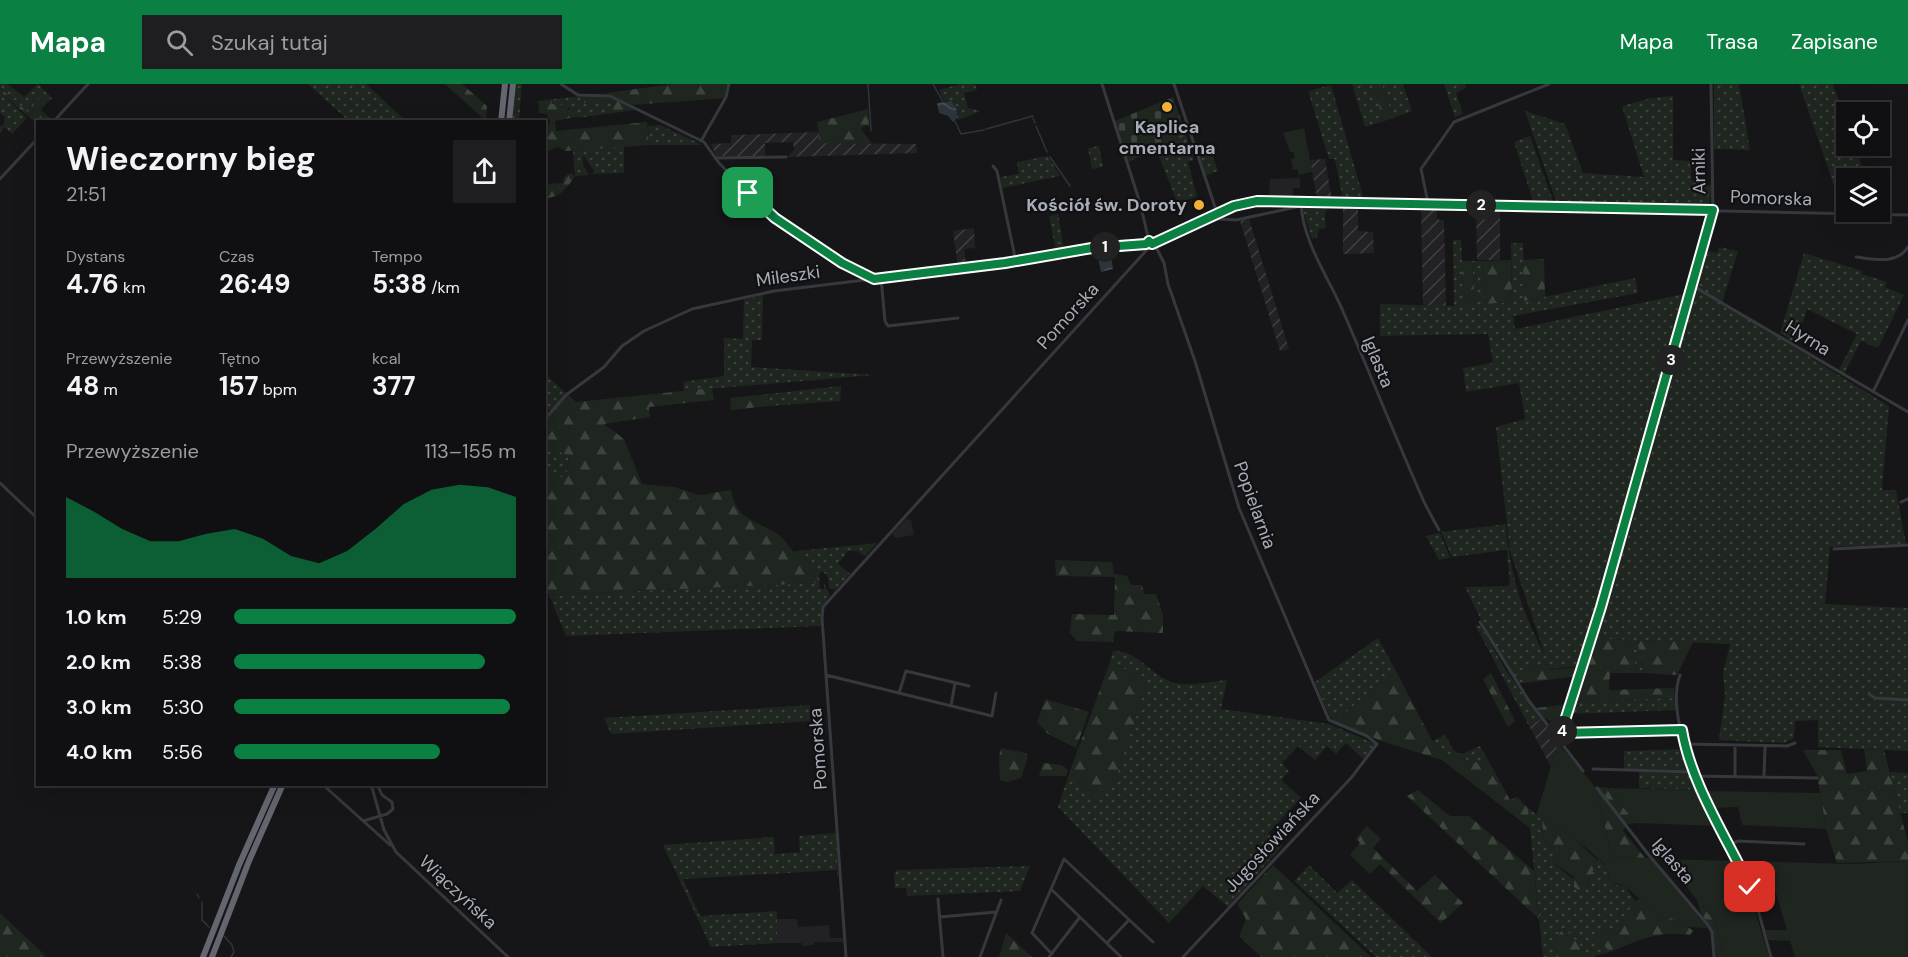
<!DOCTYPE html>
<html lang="pl">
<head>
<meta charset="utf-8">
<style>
  :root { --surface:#101012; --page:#1e1e20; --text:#f1f3f6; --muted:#9c9d9f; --line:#303032; --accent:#0b8043 }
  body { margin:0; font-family:"DM Sans",sans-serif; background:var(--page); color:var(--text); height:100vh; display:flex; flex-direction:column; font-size:22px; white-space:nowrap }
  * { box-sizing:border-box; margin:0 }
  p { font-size:20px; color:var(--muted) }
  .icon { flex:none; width:33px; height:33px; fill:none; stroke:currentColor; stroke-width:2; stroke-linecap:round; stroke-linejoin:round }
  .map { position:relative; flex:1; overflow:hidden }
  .side { position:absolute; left:36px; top:36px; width:510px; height:666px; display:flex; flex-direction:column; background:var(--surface); border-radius:0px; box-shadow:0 6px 24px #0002,0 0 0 2px var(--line) }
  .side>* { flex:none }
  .controls { position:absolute; left:1836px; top:18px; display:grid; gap:12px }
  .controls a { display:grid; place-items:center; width:54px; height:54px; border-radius:0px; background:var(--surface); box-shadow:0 6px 24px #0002,0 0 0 2px var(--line); font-size:30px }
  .pin { position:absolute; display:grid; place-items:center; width:51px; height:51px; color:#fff; margin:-26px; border-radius:12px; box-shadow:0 3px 9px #0006 }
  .km { position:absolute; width:30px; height:30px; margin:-15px; border-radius:50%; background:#222; color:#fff; font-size:16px; line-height:30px; text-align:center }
  .round { display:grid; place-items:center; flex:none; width:63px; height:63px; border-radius:0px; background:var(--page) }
  .summary { display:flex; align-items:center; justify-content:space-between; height:102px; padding:0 30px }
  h1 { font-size:33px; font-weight:700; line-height:45px }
  .metrics { display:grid; grid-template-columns:repeat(3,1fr); gap:9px; height:102px; padding:6px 30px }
  .metrics div { display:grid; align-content:center }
  .metrics b { font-size:26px; font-weight:700 }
  .metrics small { font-size:16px; font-weight:400 }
  .metrics p { font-size:16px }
  .chart { height:168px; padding:12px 30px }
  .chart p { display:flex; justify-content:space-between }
  .chart svg { width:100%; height:108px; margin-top:6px; fill:var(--accent); opacity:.7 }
  ul { padding:0 30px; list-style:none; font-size:20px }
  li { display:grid; grid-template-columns:96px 72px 1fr; align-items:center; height:45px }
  li i { height:15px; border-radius:8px; background:var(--accent) }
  header { display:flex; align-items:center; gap:36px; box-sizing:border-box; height:84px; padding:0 30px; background:var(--accent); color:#fff }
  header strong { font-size:28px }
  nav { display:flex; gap:33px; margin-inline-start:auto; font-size:21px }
  .search { width:420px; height:54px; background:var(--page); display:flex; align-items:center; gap:15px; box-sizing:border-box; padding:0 21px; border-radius:0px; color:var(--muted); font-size:22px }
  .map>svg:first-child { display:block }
  .built { fill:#222225 }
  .industrial { fill:url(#industrial-furrows) }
  .grass { fill:url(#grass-dots) }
  .forest { fill:url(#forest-firs) }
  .cemetery { fill:url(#cemetery-stones) }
  .garden { fill:#1e261f }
  .water { fill:url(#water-waves) }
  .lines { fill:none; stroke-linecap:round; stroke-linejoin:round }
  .stream { stroke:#2c353c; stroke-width:1.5 }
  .minor { stroke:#37383d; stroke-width:3 }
  .highway { stroke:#63666e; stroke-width:6 }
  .route-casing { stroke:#fff; stroke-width:12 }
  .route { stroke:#0b8043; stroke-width:8 }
  .poi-dot { fill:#f2b134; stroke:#111113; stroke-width:2 }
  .labels { text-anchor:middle; stroke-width:4.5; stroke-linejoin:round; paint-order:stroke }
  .poi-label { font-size:18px; font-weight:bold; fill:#a8adb8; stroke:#111113 }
  .street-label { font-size:18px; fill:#a8adb8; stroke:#111113 }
</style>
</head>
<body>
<header>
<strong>Mapa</strong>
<div class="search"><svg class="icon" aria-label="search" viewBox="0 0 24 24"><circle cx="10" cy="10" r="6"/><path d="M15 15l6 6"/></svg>Szukaj tutaj</div>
<nav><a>Mapa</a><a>Trasa</a><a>Zapisane</a></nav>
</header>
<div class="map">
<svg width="1908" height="873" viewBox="0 0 1908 873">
  <defs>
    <pattern id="industrial-furrows" width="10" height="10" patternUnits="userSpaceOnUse" patternTransform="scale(1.5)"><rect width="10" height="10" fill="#222225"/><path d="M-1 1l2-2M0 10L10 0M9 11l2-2" fill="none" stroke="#3f3f43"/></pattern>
    <pattern id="grass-dots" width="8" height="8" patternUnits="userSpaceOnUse" patternTransform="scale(1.5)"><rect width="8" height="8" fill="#1e261f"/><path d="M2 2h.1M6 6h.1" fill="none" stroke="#3c433d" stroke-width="1.8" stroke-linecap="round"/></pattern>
    <pattern id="forest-firs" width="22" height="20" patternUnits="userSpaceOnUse" patternTransform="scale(1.5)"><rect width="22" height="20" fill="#1e261f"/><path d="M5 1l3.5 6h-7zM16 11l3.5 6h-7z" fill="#3c433d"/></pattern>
    <pattern id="cemetery-stones" width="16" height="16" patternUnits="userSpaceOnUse" patternTransform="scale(1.5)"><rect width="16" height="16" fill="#1e261f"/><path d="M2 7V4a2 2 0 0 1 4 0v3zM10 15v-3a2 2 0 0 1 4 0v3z" fill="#3c433d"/></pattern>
    <pattern id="water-waves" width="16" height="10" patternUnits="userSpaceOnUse" patternTransform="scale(1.5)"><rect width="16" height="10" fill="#2c353c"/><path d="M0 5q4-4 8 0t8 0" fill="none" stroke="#485056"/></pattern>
  </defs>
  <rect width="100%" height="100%" fill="#161618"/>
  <path class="built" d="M1300,94v10h-7v11l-24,-1 1,-19z
    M906,435l5,1 3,15 -18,3 -4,-4z
    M777,835h20l1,8 31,-2 1,13h13v4h-29v3l-11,1 -1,-3h-25z"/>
  <path class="industrial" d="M819,48l1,11 96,1 1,9 -130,4 7,-7 -1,-8 -28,1v13h-49l-5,-12 20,-1v-8z
    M1325,75l7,41 -15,-1 -7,-39z
    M1343,121l15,1v25l15,1 1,21 -31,1z
    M1421,123l16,1v11l7,2 2,85h-23z
    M1476,125h24v51h-23z
    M1249,135l40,130 -9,2 -40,-130z
    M974,144l1,20 -11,1 2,16 -8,2 -5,-36z
    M1541,635l17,24 -7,24 -22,-41z"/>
  <path class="grass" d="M0,0h8l16,13 14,-13 14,14 -5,5 -7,-5 -4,11 -6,5 -30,-26z
    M308,0h58l40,37h-57z
    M516,0h6l-3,37 -7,1z
    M960,0h15l2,6 -13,3 4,15 13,3 -23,9 -8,-19h-6l-5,-11z
    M1352,0h20l12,37 -19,6z
    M1382,0h21l9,27 -19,7z
    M1444,0h21l1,4 -10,5 7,21 -8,3z
    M1714,0h25l11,66 -36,-1z
    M1799,0h34l13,38v24h9l11,32h-20v31h-4z
    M1331,1l33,115h-21l-8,-41h-6l-21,-68z
    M0,8l27,26 -15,16 -8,-7 -4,7v-8l4,-1 1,-8 -5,-4z
    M581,12l5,8 9,-3 17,1 -1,9 3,2 -38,5 4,-2 -13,-2 3,-7 -19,-3 3,-5z
    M1673,12v64l18,1v19l10,5h11l-3,23 -152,-4 -32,-93 40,13 18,49 61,4 -22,-71 29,-8z
    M660,41l43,20h-54l-1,-19z
    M1186,51l8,25 -6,2 9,34 -19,8 -22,-55z
    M1530,52l24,68h-20l-20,-62z
    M624,62v27l-32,1 2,-3 -11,-16v10l6,10 -14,1 -2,-26z
    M1099,62l4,21 -11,2 -4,-21z
    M1211,67l7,20 -13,5 -7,-21z
    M1048,72l12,20 -58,12 -2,-11 19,-3 -2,-12z
    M1304,121h25l-4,10 1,13 -7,1 -2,8 -5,2 -10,-32z
    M1058,130l6,36 -8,1 -7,-35z
    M1453,156h8l4,65h10l-3,-44h10l3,43 27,-2 -1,-59h12l2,58 110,-23 3,15 -125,23 2,13 174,-36 -3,12 18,-55 13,3 2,-6 19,4 -16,52 167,103 -7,84h14l10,54 -76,3 -5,57 83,4v143l-90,-4v-27l-23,1 -1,17 -10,5 -65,-3 6,-45 -2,-22 7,-29 -93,-4 7,33h-7l-7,-33 -41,-2 -8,28 -31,3 -2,-5 -23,3v16h-7l-29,-47 -24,-49 45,-1 -3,-36 -55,7 -11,-25 65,-8c2,43 17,93 39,131l-35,-104 -14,-124 29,-8 -6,-36 -53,9 -3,-24 30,-5 -5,-29 -108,2v-32l74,2z
    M1804,169l58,18v3l25,8 -2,5 19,8 -26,53 -17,-7 -17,33 -5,-4 18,-36 -50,-25 -11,35 -16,-11z
    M763,211l-1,45h-10l-1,27 123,8 -190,16 -1,-9 41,-6v-38l19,1 1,-39z
    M544,289l22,20 -15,19 -6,-6v-12l4,-8 -4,-1z
    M841,302l-1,15 -71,5 -1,-12z
    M545,361l24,11 -3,22 -21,-5z
    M1440,449l10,25 -11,2 -13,-24z
    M877,459l-12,13 -8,-5h-9l-10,13 12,10 -15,16 -6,-2c0,-8 0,-12 -7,-17l-3,4 1,14h4v-5l6,11 -9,13v18l-255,10 -17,-41 266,-12 -1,-19 -20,-11 2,-2z
    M1475,541l6,1 24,43 36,50 -12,7z
    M1378,554l18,33 -61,50 -5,-4 -15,-35z
    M1113,567c27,0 37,25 62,32 14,4 37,-2 52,-3l-6,29 108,15 47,20 -13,15 -17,-16 -10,11 -9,-8 -12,14 -17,-14 -16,17 7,8 -8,9 20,18 -33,35 14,13 -54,61 -25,-21 -34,37 -111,-116 12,-36 24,26 39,-124 -23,-11z
    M1675,614l2,12 -109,4 4,-13z
    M810,621v16l-199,13 -7,-16z
    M1445,651l9,16 8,3 18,-8 8,14 -6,4 -44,-12 -6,-11z
    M1684,665l6,21 -66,-1v-18z
    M1639,688l54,1 7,17 -61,-2z
    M1890,688l18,1v40h-8z
    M1528,724l14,11 2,21 16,12 -6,12 32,25 12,-31 9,9 2,12 7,6 9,1 10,15 -17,26 -15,4 -5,8 12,13 -19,5 -27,-29 -13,16 13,13h-21z
    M836,749l2,47 -1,-10 -154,9 17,37 77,-5v32l-66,4 -48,-102 111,-8 1,17 25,-2 -1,-16z
    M1309,781l28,28 15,-13 80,77h-56l-82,-76z
    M1030,782l-10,25 -113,5 -1,-8h-11l-1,-14 3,-4z"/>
  <path class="forest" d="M445,0h17l25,22 -1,15z
    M673,0h54l-2,14 -93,7 -26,-12z
    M1372,0h10l11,34 -9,3z
    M0,4l30,26 6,-5 -3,-4 7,-8 7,6 -6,7 11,10 -14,2 -1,2 -37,-32z
    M606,11l29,15 -21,3 -4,-3 2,-8c-10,-1 -22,3 -30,0l-1,-6z
    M554,15l-3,5 18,1 -2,9 14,2 -26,5 1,10 91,-9 2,23 -83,6 -8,-4 -13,5v-27l3,2 2,-5 -3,-8 -8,-1 -1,-12z
    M868,25l1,18 -3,-2 -5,4 11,15 -52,-1 -3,-21z
    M570,89l5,3c-8,12 -15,22 -30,22v-14l18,-1 1,-6z
    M1544,175l1,38 -21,4 -1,-41z
    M1511,176l1,42 -27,2 -3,-43z
    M1462,177h10l3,44 -10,1z
    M712,304l2,12 -65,7 1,10 -46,7 20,15 18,45 32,3 25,8 32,-5c6,32 25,29 48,45 7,5 9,11 15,17 5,5 14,8 20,12l2,19 -267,12 -5,-9 1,-113 21,5 3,-22 -24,-11 -1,-24 24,-26 8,7z
    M768,310l1,12 -38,4 -1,-12z
    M1055,476l57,2 2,12 13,2 4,9h11l2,9h12l7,21v18l-48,-2 -2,11 -36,-1 -7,-8 2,-19 42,1 1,-38 -59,-1z
    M1594,554l36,2 7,33h-27l-1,17 65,-2 1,10 -103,3z
    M1637,556l56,2 -16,33 -33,-2z
    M1110,578l23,11 13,14 -29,88 -23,22 -24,-26z
    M1548,580l2,6 30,-3 -2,9 -53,7v-16z
    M1396,587l42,81 44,12 6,-4 22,40 7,-3 11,11 2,20 -88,-68 -61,-19 -46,-20z
    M1491,589l24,48 -7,6 -25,-48z
    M1045,615l44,13 -13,36 -28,-14 -11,-12z
    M1569,620l-4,12c-14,10 -20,4 -29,-8z
    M1001,664l25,5 2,4 -7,21 -13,4 -8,-2 -1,-23z
    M1864,665l20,1 24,93v18l-71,2 -11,-34 -9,-54 -14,-25h38l6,24 20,-3z
    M1043,679l18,2 7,5 -2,6h-27z
    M1599,703l9,1 28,35 -9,1 -4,7 22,27 -33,-1 -15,-65z
    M1418,706l32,26h19l65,55 5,48 -132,-123z
    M1542,735l32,19 23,22 -11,29 -6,2 -6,-4v-10l-20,-14 6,-11 -16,-12z
    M1367,742l14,13 -8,9 44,43 18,-16 28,28 -22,20 -61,-59 -10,10 -20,-19 10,-12 -4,-5z
    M1273,781l98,92h-110l-22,-21 7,-17 -8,-14 1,-3z
    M1641,814l16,2 36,31 -3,4c-32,-5 -51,5 -80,17l-12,-13 5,-8 15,-4 17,-26z
    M1696,814l20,25 7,34h-8l-3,-28 -11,-16z
    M0,829l47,44h-47z
    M1564,844l27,29h-27l-13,-13z
    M1006,849l26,24h-33z"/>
  <path class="cemetery" d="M1173,13l13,38 -58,27 -13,-41z"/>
  <path class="garden" d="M1304,44l8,44 -13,3 -2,-6 -4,1 -2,-11 4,-1 -2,-6h-3l-7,-19z
    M1558,659l38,45 16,69 40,1 56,70 -18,-1 -39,-18 -26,-23 -14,-4 -6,-18 -31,-26 -38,-22z
    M1608,704l92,2 18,36 -82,-3z
    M1704,707l116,2 6,36 -84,-4 -4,-18 -25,1z
    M1664,775l71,2 13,26 21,70h-46l-7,-34z
    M1739,777l113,3 56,-3v96h-113l-5,-16 -22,-1 -4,-10h23l-19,-64h-27z"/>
  <path class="water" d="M951,17l5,7 1,10 -4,4 -5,-6 -9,-3 -2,-10z
    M1110,166l3,19 -12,3 -4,-20z"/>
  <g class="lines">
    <path class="stream" d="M868,0l3,47
      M933,0l10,18
      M1033,34l2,5
      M955,37l6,13 23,-4
      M1036,42l11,26
      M986,45l47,-13
      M1050,73l20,29
      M197,810l2,4
      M202,818v18l7,7
      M224,852l8,9 2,7 -3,5"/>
    <path class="minor" d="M561,0l17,11 32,1 94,46 15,21 47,48 76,52 31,15
      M1102,0l38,119 9,38 8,8 7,14 4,21 27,77 44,147 90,212 38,16 10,8 -26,34 -168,179
      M1174,0l45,135 17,1 65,-14
      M53,38l35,-38
      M701,57l25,-44 3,-13
      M715,74l71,-1
      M993,82l4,5 19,91
      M0,95l38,-41
      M1301,118c1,38 26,73 41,107 28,64 54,130 83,195l14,26
      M1428,119l-7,-34 33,-47 95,-38
      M1856,173c18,2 41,8 52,-10
      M881,194l4,43 3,5 70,-8
      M1693,202l215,126
      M1873,308l35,-72
      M544,336l22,-25 38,-28 18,-21 22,-15 48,-22 82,-18 231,-28 87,-15 54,-4
      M0,399l38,36
      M1901,418l7,-3
      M1834,465l74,-4
      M1480,538l49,79 54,70
      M826,591l166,41 4,-23
      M1680,591c-20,55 47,160 70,211 9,23 14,48 21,71
      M899,609l7,-22 63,15
      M1869,610l6,4 33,2
      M951,622l4,-23
      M1561,649l121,-3
      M1559,655l25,-75 129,-448 -2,-132
      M1684,660l103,2 8,-3
      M1593,685l101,3
      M1696,692l121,2
      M1735,693v-32
      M1764,693l1,-31
      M322,700l68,61
      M371,700l13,46 12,22 112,105
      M1597,704l51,66 60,71 4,7 2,25
      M363,737l24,-7 6,-5 -1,-7 -10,-7 -5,-11
      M1729,760l10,-3 65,3
      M1051,805l70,68
      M938,815l5,58
      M940,833l56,-5
      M1107,859l22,-23
      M1052,870l-20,-21 32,-74 89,83
      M846,873l-24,-339 1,-11 330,-364 81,-37 27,-5 647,14
      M980,873l21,-57
      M1049,873l31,-40"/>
    <path class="highway" d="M501,38l4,-38
      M509,38l4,-38
      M203,873l36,-92 36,-81
      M212,873l37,-96 34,-77"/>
  </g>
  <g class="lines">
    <g class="route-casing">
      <path id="route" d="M748,109l27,25 67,45 32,16 131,-16 87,-15 54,-4 3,-3 3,3 82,-38 23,-5 456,9 -112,397 -40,126 121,-3c9,54 45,108 68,157"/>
    </g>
    <use href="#route" class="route"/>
  </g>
  <g class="poi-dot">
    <circle cx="1167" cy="23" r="6"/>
    <circle cx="1199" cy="121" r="6"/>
  </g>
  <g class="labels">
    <g class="poi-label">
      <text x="1167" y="49">Kaplica<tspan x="1167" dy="21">cmentarna</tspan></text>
      <text x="1187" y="127" text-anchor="end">Kościół św. Doroty</text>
    </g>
    <g class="street-label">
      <text transform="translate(1699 87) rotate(-91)" y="6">Arniki</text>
      <text transform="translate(1771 114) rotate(2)" y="6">Pomorska</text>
      <text transform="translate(788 192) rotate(-8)" y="6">Mileszki</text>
      <text transform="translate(1068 232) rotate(-48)" y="6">Pomorska</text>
      <text transform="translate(1808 254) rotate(32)" y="6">Hyrna</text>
      <text transform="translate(1378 278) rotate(67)" y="6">Iglasta</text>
      <text transform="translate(1255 421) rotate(70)" y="6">Popielarnia</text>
      <text transform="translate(818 665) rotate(-94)" y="6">Pomorska</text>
      <text transform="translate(1272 758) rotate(-47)" y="6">Jugosłowiańska</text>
      <text transform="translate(1673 777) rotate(49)" y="6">Iglasta</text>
      <text transform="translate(458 808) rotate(43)" y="6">Wiączyńska</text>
    </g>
  </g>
</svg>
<div class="controls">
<a><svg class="icon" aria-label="locate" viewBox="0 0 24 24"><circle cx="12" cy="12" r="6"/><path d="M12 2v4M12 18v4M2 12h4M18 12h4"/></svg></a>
<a><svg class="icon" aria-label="layers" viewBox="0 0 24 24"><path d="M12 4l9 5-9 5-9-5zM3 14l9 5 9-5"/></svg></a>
</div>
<div class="pin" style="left:748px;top:109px;background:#1e9e55"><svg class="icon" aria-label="arrive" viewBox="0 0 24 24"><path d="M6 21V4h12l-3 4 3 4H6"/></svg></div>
<div class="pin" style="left:1750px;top:803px;background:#d93025"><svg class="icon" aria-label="check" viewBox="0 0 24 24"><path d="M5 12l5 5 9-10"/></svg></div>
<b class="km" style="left:1105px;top:163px">1</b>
<b class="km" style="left:1481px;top:121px">2</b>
<b class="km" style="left:1671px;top:276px">3</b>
<b class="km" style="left:1562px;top:647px">4</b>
<section class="side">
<div class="summary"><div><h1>Wieczorny bieg</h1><p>21:51</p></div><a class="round"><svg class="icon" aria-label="share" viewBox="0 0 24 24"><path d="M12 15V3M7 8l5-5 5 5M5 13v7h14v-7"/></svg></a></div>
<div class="metrics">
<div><p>Dystans</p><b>4.76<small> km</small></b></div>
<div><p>Czas</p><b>26:49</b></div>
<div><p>Tempo</p><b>5:38<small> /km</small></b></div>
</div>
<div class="metrics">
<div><p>Przewyższenie</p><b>48<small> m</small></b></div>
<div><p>Tętno</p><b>157<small> bpm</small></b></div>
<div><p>kcal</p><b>377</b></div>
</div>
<div class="chart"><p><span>Przewyższenie</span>113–155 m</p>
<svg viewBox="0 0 160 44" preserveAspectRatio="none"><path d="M0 44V11L10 17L20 24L30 29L40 29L50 26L60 24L70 28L80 35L90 38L100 33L110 24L120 14L130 8L140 6L150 7L160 11V44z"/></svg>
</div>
<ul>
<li><b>1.0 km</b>5:29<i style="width:100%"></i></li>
<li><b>2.0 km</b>5:38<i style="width:89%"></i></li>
<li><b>3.0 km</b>5:30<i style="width:98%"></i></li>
<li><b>4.0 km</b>5:56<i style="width:73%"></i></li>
</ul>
</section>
</div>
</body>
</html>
